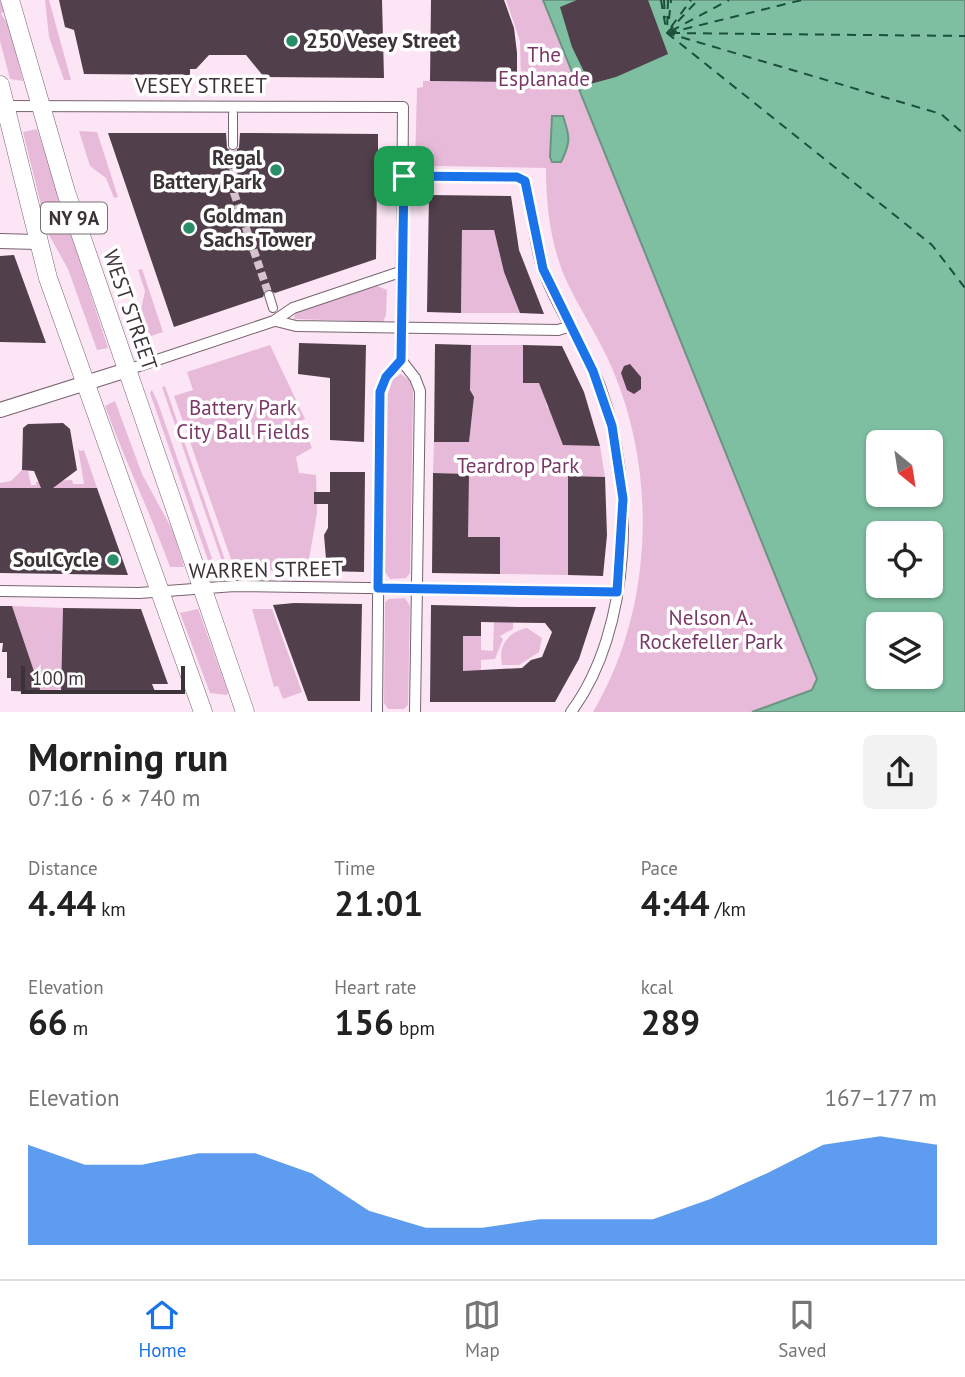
<!DOCTYPE html>
<html lang="en">
<head>
<meta charset="utf-8">
<style>
  :root { --surface:#fff; --page:#f2f2f2; --text:#222; --muted:#767676; --line:#e0e0e0; --accent:#1a73e8 }
  body { margin:0; font-family:"PT Sans",sans-serif; background:var(--page); color:var(--text); height:100vh; display:flex; flex-direction:column; font-size:26px; white-space:nowrap }
  * { box-sizing:border-box; margin:0 }
  p { font-size:23px; color:var(--muted) }
  .icon { flex:none; width:38px; height:38px; fill:none; stroke:currentColor; stroke-width:2; stroke-linecap:round; stroke-linejoin:round }
  .map { position:relative; height:712px; overflow:hidden }
  .drawer { display:flex; flex-direction:column; background:var(--surface); flex:1 }
  .drawer>* { flex:none }
  .needle { width:46px; rotate:150deg }
  .controls { position:absolute; left:866px; top:430px; display:grid; gap:14px }
  .controls a { display:grid; place-items:center; width:77px; height:77px; border-radius:10px; background:var(--surface); box-shadow:0 2px 5px #0004; font-size:35px }
  .scale { position:absolute; left:21px; bottom:18px; width:164px; box-sizing:border-box; padding-left:7px; border:4px solid #3c3339; border-top:0; font-size:19px; line-height:24px; white-space:nowrap; color:#3c3339; -webkit-text-stroke:5px #fff; paint-order:stroke }
  .pin { position:absolute; display:grid; place-items:center; width:60px; height:60px; color:#fff; margin:-30px; border-radius:14px; box-shadow:0 4px 10px #0006 }
  .round { display:grid; place-items:center; flex:none; width:74px; height:74px; border-radius:10px; background:var(--page) }
  .overview { display:flex; align-items:center; justify-content:space-between; height:119px; padding:0 28px }
  h1 { font-size:38px; font-weight:800; line-height:52px }
  .figures { display:grid; grid-template-columns:repeat(3,1fr); gap:10px; height:119px; padding:7px 28px }
  .figures div { display:grid; align-content:center }
  .figures b { font-size:35px; font-weight:800 }
  .figures small { font-size:19px; font-weight:400 }
  .figures p { font-size:19px }
  .chart { height:196px; padding:14px 28px }
  .chart p { display:flex; justify-content:space-between }
  .chart svg { width:100%; height:126px; margin-top:7px; fill:var(--accent); opacity:.7 }
  .menu { display:flex; justify-content:space-around; align-items:center; height:98px; border-top:2px solid var(--line); background:var(--surface); font-size:19px; color:var(--muted) }
  .menu a { display:grid; justify-items:center; gap:4px }
  .menu .current { color:var(--accent) }
  .map>svg:first-child { display:block }
  .green { fill:#e8bad9 }
  .water { fill:#7ebfa1; stroke:#6a9582; stroke-width:2; fill-rule:evenodd }
  .lines { fill:none; stroke-linecap:round; stroke-linejoin:round }
  .ferry { stroke:#1b4f3b; stroke-width:2; stroke-dasharray:9 7; stroke-linecap:butt }
  .building { fill:#513f4b; fill-rule:evenodd }
  .pedestrian-tunnel { stroke:#d6c1cf; stroke-width:8; stroke-dasharray:8 4; stroke-linecap:butt }
  .pedestrian-casing { stroke:#786471; stroke-width:10 }
  .minor-casing { stroke:#786471; stroke-width:12 }
  .secondary-casing { stroke:#786471; stroke-width:16 }
  .trunk-casing { stroke:#786471; stroke-width:19 }
  .pedestrian { stroke:#fff; stroke-width:8 }
  .minor { stroke:#fff; stroke-width:10 }
  .secondary { stroke:#fff; stroke-width:14 }
  .trunk { stroke:#fff; stroke-width:18 }
  .route-casing { stroke:#fff; stroke-width:14 }
  .route { stroke:#1a73e8; stroke-width:9 }
  .poi-dot { fill:#298d68; stroke:#fff; stroke-width:2.5 }
  .labels { text-anchor:middle; stroke-width:7; stroke-linejoin:round; paint-order:stroke }
  .shield { fill:#fff; stroke:#767074; stroke-width:2 }
  .shield-label { font-size:19px; font-weight:bold; fill:#3c3339 }
  .poi-label { font-size:21px; font-weight:bold; fill:#3c3339; stroke:#fff; text-anchor:start }
  .park-label { font-size:21px; fill:#7a3867; stroke:#fff }
  .street-label { font-size:21px; fill:#3c3339; stroke:#fff }
</style>
</head>
<body>
<div class="map">
<svg width="965" height="712" viewBox="0 0 965 712">
  <rect width="100%" height="100%" fill="#fce5f4"/>
  <path class="green" d="M0,0l4,11 -3,3 7,10 15,57 -13,-2 -10,-38z
    M45,0h4l22,80h-7l-15,-43z
    M506,0h37l288,712h-238c60,-101 65,-237 19,-344 -14,-33 -35,-62 -49,-95 -13,-34 -17,-69 -17,-105l-110,-2 -11,4 -10,-4 2,-78 6,-1v-6l98,1 -1,-41z
    M37,129l71,219 -11,2 -29,-81 -20,-36 -25,-101z
    M79,131l18,1 21,65 -4,1 -8,-20 -16,-12z
    M462,230h32l10,42 16,41h-59z
    M142,269l21,63 -15,5 -8,-23 5,-23 -7,-21z
    M377,286l10,4 -1,25 -3,7 -89,-3 1,-6z
    M270,345l35,74 -4,2 11,27 -16,9 3,16 17,2 1,38 -10,58 -62,-1 -13,-8 -58,-166 19,-6 -6,-18z
    M471,345h52l19,41 5,21 53,39 5,31 -37,-1v99l-68,-1v-37h-32v-63l-35,-1 1,-31h35l5,-44 -4,-8z
    M401,374l9,7 3,11 -3,181 -4,5 -16,1 -5,-7 3,-178 5,-15z
    M165,386l61,177 -3,1 -61,-177z
    M152,390l6,13 56,161 -5,-1 -59,-170z
    M115,401l27,73 31,57 11,36h-14c-20,-55 -45,-106 -65,-161z
    M78,448l2,3 4,-1 13,38h-97v-5l11,-2 11,-11 6,1 3,14h5v-3l36,-2 1,4h11z
    M405,598l5,8 -2,99 -4,4h-16l-4,-6 1,-101 4,-3z
    M12,606l51,2 -2,81 -20,3z
    M198,609l30,83 -1,3 -17,-2 -30,-80z
    M252,609h20l30,83 -19,7 -5,-13 -4,1z
    M494,622h19v7l-13,7 3,3 -8,20 -14,1v11h-18v-35h18v14l12,1z
    M527,628l15,10 -3,14 -20,13h-17c-4,-20 6,-33 25,-37z"/>
  <path class="water" d="M543,0h422v712h-213l60,-22 5,-11zM878,443h53v52h-53zM878,534h53v52h-53zM878,625h53v52h-53z
    M552,116h11c7,21 8,26 -2,46h-9l-2,-5z"/>
  <g class="lines">
    <path class="ferry" d="M661,0l5,29
      M664,0l1,18
      M668,0l-1,33 274,81 24,21
      M669,19l2,-19
      M671,27l20,-27
      M671,31l58,-31
      M667,33l265,212 33,43
      M667,33l31,-33
      M668,33l134,-33
      M671,33l294,3"/>
  </g>
  <path class="building" d="M59,0h323l2,78 -120,-1 -18,-22h-37l-13,14h-6v6l-106,-1 -10,-44 -9,-3z
    M431,0h73l10,28 3,25v20l-6,1 -1,8 -80,-1z
    M577,0h71l20,54 -52,23 -26,7 -18,-37 -12,-40z
    M108,133h118l1,15 5,3 7,-3 1,-15 138,1v26l10,2 -1,16 -10,1 -1,80 -101,34 -9,-4 -3,8 -89,30z
    M429,195l82,1 8,54 25,64 -24,-1 -16,-41 -10,-42h-32l-1,83 -34,-1z
    M14,255l32,88 -46,-1v-86z
    M299,343l67,2 -2,97 -34,-2v-62l-32,-4z
    M435,344l36,1 -1,45 4,7 -5,45h-35z
    M523,345l39,1 22,46 16,54 -37,-1 -24,-62h-16z
    M630,364l11,13v12l-7,5 -7,-4 -6,-17 3,-7z
    M63,423l7,6 7,41 -24,18h44l31,87 -128,-2v-85h41l-7,-17 -12,-1 1,-42 5,-4z
    M330,472h35l-1,100 -37,-1 -3,-36 4,-7v-24h-14v-12h16z
    M433,473l36,1 -1,63h32v37l-68,-1z
    M568,476l37,1 2,58 -4,41 -35,-1z
    M294,603l68,1 -2,97h-52l-35,-96z
    M431,605l87,2h78l-17,52 -24,43h-125zM481,622l64,1 7,9 -10,25 -11,3 -9,8 -59,3v-35h18z
    M0,606h12l29,86 -30,-1v-13h-4v-26h-5l1,-9h-3z
    M63,608l78,1 27,75h-16l4,10 -95,-2z"/>
  <g class="lines">
    <path class="pedestrian-tunnel" d="M233,145l1,48 35,102"/>
    <g class="pedestrian-casing">
      <path id="pedestrian" d="M233,114v31
        M269,295l4,13"/>
    </g>
    <g class="minor-casing">
      <path id="minor" d="M2,106l401,1 -2,253 -15,17 -6,15 -3,320
        M404,176l113,1 8,5c9,28 8,59 18,88 15,41 43,78 58,119 34,94 32,240 -30,323
        M276,321l20,5 262,4 13,-4
        M401,360l14,18 5,13 -5,321
        M127,370l147,-49 19,-13 110,-37
        M0,591l139,2 96,-7 382,6"/>
    </g>
    <g class="secondary-casing">
      <path id="secondary" d="M0,241l37,1
        M0,410l127,-40"/>
    </g>
    <g class="trunk-casing">
      <path id="trunk" d="M10,0l56,192 179,520
        M0,85l48,193 155,434"/>
    </g>
    <use href="#pedestrian" class="pedestrian"/>
    <use href="#minor" class="minor"/>
    <use href="#secondary" class="secondary"/>
    <use href="#trunk" class="trunk"/>
  </g>
  <g class="lines">
    <g class="route-casing">
      <path id="route" d="M404,176l113,1 8,4 18,88 50,102 19,55 11,73 -6,93 -239,-4 2,-196 6,-15 15,-17z"/>
    </g>
    <use href="#route" class="route"/>
  </g>
  <g class="poi-dot">
    <circle cx="292" cy="41" r="7"/>
    <circle cx="276" cy="170" r="7"/>
    <circle cx="189" cy="228" r="7"/>
    <circle cx="113" cy="560" r="7"/>
  </g>
  <g class="labels">
    <rect class="shield" x="41" y="202.5" width="66" height="31" rx="5"/>
    <g class="shield-label">
      <text x="74" y="225">NY 9A</text>
    </g>
    <g class="poi-label">
      <text x="306" y="48">250 Vesey Street</text>
      <text x="262" y="165" text-anchor="end">Regal<tspan x="262" dy="24">Battery Park</tspan></text>
      <text x="203" y="223">Goldman<tspan x="203" dy="24">Sachs Tower</tspan></text>
      <text x="99" y="567" text-anchor="end">SoulCycle</text>
    </g>
    <g class="park-label">
      <text x="544" y="62">The<tspan x="544" dy="24">Esplanade</tspan></text>
      <text x="243" y="415">Battery Park<tspan x="243" dy="24">City Ball Fields</tspan></text>
      <text x="518" y="473">Teardrop Park</text>
      <text x="711" y="625">Nelson A.<tspan x="711" dy="24">Rockefeller Park</tspan></text>
    </g>
    <g class="street-label">
      <text x="201" y="93">VESEY STREET</text>
      <text transform="translate(130 310) rotate(71)" y="7">WEST STREET</text>
      <text transform="translate(266 570) rotate(-1)" y="7">WARREN STREET</text>
    </g>
  </g>
</svg>
<div class="controls">
<a><svg class="needle" viewBox="-14 -14 28 28"><path d="M0-13l5 13h-10z" fill="#e53935"/><path d="M0 13l5-13h-10z" fill="#767676"/></svg></a>
<a><svg class="icon" aria-label="locate" viewBox="0 0 24 24"><circle cx="12" cy="12" r="6"/><path d="M12 2v4M12 18v4M2 12h4M18 12h4"/></svg></a>
<a><svg class="icon" aria-label="layers" viewBox="0 0 24 24"><path d="M12 4l9 5-9 5-9-5zM3 14l9 5 9-5"/></svg></a>
</div>
<div class="scale">100 m</div>
<div class="pin" style="left:404px;top:176px;background:#1e9e55"><svg class="icon" aria-label="arrive" viewBox="0 0 24 24"><path d="M6 21V4h12l-3 4 3 4H6"/></svg></div>
</div>
<section class="drawer">
<div class="overview"><div><h1>Morning run</h1><p>07:16 · 6 × 740 m</p></div><a class="round"><svg class="icon" aria-label="share" viewBox="0 0 24 24"><path d="M12 15V3M7 8l5-5 5 5M5 13v7h14v-7"/></svg></a></div>
<div class="figures">
<div><p>Distance</p><b>4.44<small> km</small></b></div>
<div><p>Time</p><b>21:01</b></div>
<div><p>Pace</p><b>4:44<small> /km</small></b></div>
</div>
<div class="figures">
<div><p>Elevation</p><b>66<small> m</small></b></div>
<div><p>Heart rate</p><b>156<small> bpm</small></b></div>
<div><p>kcal</p><b>289</b></div>
</div>
<div class="chart"><p><span>Elevation</span>167–177 m</p>
<svg viewBox="0 0 160 44" preserveAspectRatio="none"><path d="M0 44V9L10 16L20 16L30 12L40 12L50 19L60 32L70 38L80 38L90 35L100 35L110 35L120 28L130 19L140 9L150 6L160 9V44z"/></svg>
</div>
</section>
<nav class="menu">
<a class="current"><svg class="icon" aria-label="home" viewBox="0 0 24 24"><path d="M3 11l9-7 9 7M6 9v11h12V9"/></svg>Home</a>
<a><svg class="icon" aria-label="map" viewBox="0 0 24 24"><path d="M3 6l6-2 6 2 6-2v14l-6 2-6-2-6 2zM9 4v14M15 6v14"/></svg>Map</a>
<a><svg class="icon" aria-label="saved" viewBox="0 0 24 24"><path d="M7 4h10v16l-5-4-5 4z"/></svg>Saved</a>
</nav>
</body>
</html>
